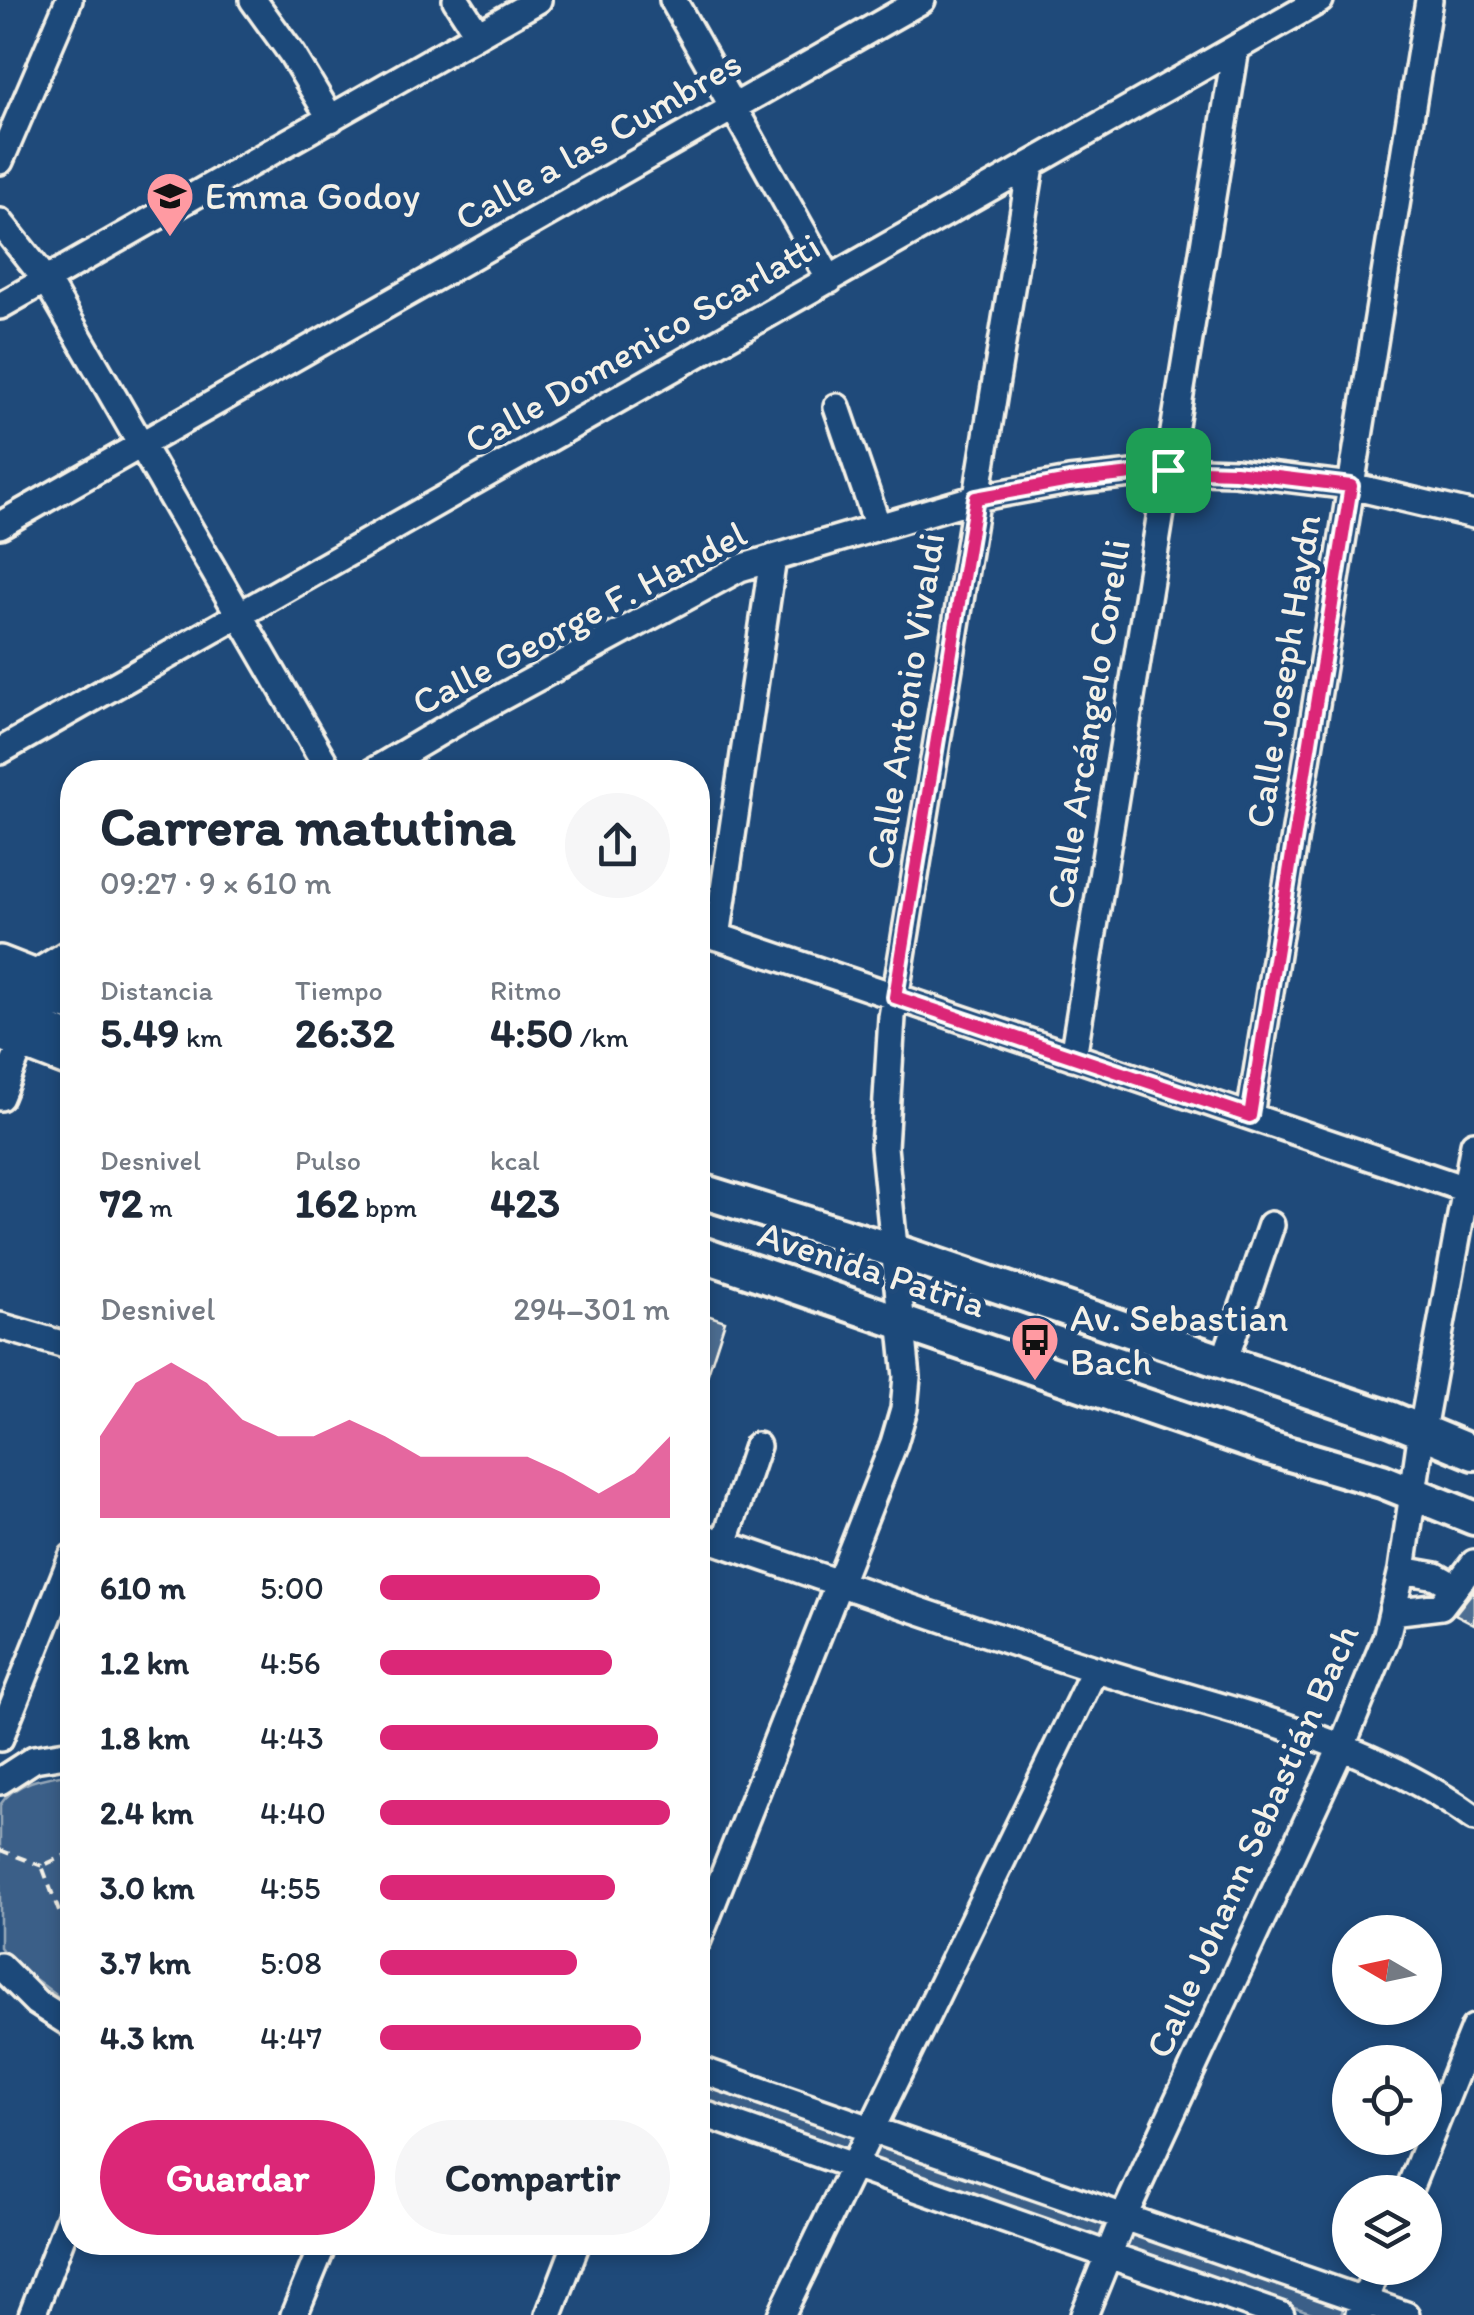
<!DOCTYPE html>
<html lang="es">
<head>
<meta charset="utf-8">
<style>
  :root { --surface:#fff; --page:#f6f6f7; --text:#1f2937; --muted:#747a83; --accent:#db2777 }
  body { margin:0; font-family:Itim,sans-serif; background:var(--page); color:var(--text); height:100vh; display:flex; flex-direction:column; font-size:38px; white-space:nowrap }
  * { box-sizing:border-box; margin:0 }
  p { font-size:32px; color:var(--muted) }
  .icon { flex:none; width:55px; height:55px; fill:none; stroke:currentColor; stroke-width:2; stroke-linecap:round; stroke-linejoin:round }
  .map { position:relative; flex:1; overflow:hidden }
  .drawer { position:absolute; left:60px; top:760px; width:650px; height:1495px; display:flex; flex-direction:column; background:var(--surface); border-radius:40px; box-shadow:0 5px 15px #0003 }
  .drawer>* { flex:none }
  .needle { width:65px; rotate:279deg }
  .tools { position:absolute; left:1332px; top:1915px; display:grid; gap:20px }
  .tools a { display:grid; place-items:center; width:110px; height:110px; border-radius:50%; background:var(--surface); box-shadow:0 5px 15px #0003; font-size:50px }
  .pin { position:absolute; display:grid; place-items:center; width:85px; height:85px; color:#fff; margin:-42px; border-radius:20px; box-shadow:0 5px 15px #0006 }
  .round { display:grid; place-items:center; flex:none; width:105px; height:105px; border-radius:52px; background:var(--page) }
  .head { display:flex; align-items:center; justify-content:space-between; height:170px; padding:0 40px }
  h1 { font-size:55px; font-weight:800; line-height:75px }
  .figures { display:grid; grid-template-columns:repeat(3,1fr); gap:15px; height:170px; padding:10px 40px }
  .figures div { display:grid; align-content:center }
  .figures b { font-size:42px; font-weight:800 }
  .figures small { font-size:28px; font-weight:400 }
  .figures p { font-size:28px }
  .chart { height:280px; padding:20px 40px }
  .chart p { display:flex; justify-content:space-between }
  .chart svg { width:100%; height:180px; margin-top:10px; fill:var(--accent); opacity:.7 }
  .button { display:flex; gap:20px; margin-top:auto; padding:20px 40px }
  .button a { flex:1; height:115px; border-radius:60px; background:var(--accent); color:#fff; font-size:40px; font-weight:800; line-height:115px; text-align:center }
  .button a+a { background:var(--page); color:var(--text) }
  ul { padding:0 40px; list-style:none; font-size:32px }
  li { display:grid; grid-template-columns:160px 120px 1fr; align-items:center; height:75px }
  li i { height:25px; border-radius:12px; background:var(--accent) }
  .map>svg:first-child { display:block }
  .green { fill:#3a5f88; stroke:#97a8b8; stroke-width:2.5 }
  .building { fill:#4d6e92; stroke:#f4f1e8; stroke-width:2.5 }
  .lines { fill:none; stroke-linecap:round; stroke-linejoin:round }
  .minor-casing { stroke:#f4f1e8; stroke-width:32 }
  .major-casing { stroke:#f4f1e8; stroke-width:40 }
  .path { stroke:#f4f1e8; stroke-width:4; stroke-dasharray:10 8; stroke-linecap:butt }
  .minor { stroke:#1f4a7a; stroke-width:25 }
  .major { stroke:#1f4a7a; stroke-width:32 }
  .route-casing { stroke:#fff; stroke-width:20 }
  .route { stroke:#db2777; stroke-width:12 }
  .labels { text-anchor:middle; stroke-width:10; stroke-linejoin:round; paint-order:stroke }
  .street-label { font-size:38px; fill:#f4f1e8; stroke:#1f4a7a }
  .poi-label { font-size:38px; fill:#f4f1e8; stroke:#1f4a7a; text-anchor:start }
</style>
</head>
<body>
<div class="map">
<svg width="1474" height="2315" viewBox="0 0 1474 2315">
  <rect width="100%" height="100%" fill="#1f4a7a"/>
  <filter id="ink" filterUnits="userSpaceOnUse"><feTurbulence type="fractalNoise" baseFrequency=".01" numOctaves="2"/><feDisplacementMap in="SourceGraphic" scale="20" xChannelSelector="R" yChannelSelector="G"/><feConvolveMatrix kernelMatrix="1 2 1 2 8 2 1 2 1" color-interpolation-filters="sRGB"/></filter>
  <g filter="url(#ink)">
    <path class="green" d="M72,1773v234l-62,-47 -10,-13v-142c15,-24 46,-28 72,-32z
      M698,2077l161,57 -10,19 -151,-53z
      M881,2142l224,79 -6,17 -228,-80z
      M1129,2229l216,73 -4,13h-23l-195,-66z"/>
    <path class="building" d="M698,1312l27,9 -24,74h-3z
      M1474,1590v34l-19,-10z"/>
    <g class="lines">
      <g class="minor-casing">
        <path id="minor" d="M253,0l39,54 39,65
          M456,0l22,34
          M673,0l157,280
          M0,161l69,-161
          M0,222l46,58 284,492
          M0,306l538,-306
          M837,407l41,120
          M0,525l922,-525
          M0,751l1320,-751
          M372,772l91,-54 277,-150 236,-70 93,-17 99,-11 67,2 116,14 123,29
          M698,930l776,262
          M717,937l56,-379
          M0,959l72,28
          M36,973l36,-22
          M0,1037l72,28
          M1073,1057l163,-1009
          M0,1097l21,-52
          M1250,1116l179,-1116
          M0,1326l72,21
          M1224,1362l47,-137
          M698,1535c132,45 263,91 396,134 129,41 269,68 380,149
          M724,1544l33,-98
          M1402,1570l34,6 19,11
          M1392,1612l49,-6 33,-43
          M0,1738l72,-181
          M0,1781l34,-22 38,-6
          M698,1940l196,-497 10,-34 3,-32 -23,-230 8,-130 139,-851
          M0,1966l36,36 36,23
          M698,2069l708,246
          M698,2112l583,203
          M1408,2192l66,-164
          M1359,2314l18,-46
          M32,2315l40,-105
          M294,2315l30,-73
          M549,2315l28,-73
          M781,2315l314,-646
          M1084,2315l40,-99 218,-470 44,-108 16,-68 20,-140 52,-286"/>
      </g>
      <g class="major-casing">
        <path id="major" d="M0,982l72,23
          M0,1010l72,31
          M698,1190l197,61 497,168 82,34
          M698,1253l568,194 116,34 92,37"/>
      </g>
      <path class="path" d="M0,1850l42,16
        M72,1852l-30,14 19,51 11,6"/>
      <use href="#minor" class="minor"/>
      <use href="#major" class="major"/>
    </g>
  </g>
  <g class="lines" filter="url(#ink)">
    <g class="route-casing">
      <path id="route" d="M1168,470l67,2 116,14 -101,630 -355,-119 81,-499 93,-17z"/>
    </g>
    <use href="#route" class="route"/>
  </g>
  <defs>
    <g id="school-pin" transform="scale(2.5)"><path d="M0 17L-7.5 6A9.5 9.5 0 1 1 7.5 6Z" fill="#ff9aa2" stroke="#1f4a7a"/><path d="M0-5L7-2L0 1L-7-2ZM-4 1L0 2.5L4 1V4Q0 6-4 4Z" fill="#111"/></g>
    <g id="bus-pin" transform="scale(2.5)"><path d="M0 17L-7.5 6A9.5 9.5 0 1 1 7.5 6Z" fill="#ff9aa2" stroke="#1f4a7a"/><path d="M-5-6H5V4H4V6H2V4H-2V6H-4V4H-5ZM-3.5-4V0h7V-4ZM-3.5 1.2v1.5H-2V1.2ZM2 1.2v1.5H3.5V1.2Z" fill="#111"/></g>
  </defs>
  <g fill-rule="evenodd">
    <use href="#school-pin" x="170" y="196"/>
    <use href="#bus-pin" x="1035" y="1340"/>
  </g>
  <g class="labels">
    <g class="street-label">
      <text transform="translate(598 140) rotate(-30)" y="13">Calle a las Cumbres</text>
      <text transform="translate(642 343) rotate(-30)" y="13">Calle Domenico Scarlatti</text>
      <text transform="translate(579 618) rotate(-28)" y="13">Calle George F. Handel</text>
      <text transform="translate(1283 671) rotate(-81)" y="13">Calle Joseph Haydn</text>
      <text transform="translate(905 701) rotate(-81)" y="13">Calle Antonio Vivaldi</text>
      <text transform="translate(1088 724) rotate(-81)" y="13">Calle Arcángelo Corelli</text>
      <text transform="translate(872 1269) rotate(18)" y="13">Avenida Patria</text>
      <text transform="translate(1252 1841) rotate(-66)" y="13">Calle Johann Sebastián Bach</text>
    </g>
    <g class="poi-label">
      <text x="205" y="209">Emma Godoy</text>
      <text x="1070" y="1331">Av. Sebastian<tspan x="1070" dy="44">Bach</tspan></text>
    </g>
  </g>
</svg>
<div class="tools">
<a><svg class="needle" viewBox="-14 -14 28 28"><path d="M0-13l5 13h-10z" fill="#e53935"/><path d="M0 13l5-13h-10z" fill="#747a83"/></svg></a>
<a><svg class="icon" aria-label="locate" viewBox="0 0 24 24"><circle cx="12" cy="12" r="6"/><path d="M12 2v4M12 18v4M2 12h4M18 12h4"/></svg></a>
<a><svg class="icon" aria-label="layers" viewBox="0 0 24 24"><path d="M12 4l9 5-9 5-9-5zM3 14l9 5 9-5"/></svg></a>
</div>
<div class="pin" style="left:1168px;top:470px;background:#1e9e55"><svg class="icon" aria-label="arrive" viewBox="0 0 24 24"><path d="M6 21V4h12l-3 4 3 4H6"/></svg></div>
<section class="drawer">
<div class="head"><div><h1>Carrera matutina</h1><p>09:27 · 9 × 610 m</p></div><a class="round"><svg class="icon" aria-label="share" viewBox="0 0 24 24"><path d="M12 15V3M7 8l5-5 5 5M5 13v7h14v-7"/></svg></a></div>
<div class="figures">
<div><p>Distancia</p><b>5.49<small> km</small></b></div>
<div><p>Tiempo</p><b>26:32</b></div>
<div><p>Ritmo</p><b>4:50<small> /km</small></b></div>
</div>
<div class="figures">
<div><p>Desnivel</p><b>72<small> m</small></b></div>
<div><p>Pulso</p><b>162<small> bpm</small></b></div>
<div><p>kcal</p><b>423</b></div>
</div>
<div class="chart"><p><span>Desnivel</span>294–301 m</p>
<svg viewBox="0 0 160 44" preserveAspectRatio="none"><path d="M0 44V24L10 11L20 6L30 11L40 20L50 24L60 24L70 20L80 24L90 29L100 29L110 29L120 29L130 33L140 38L150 33L160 24V44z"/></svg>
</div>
<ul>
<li><b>610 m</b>5:00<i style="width:76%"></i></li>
<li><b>1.2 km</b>4:56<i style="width:80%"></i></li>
<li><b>1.8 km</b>4:43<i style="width:96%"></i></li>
<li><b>2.4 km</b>4:40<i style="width:100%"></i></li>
<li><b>3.0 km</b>4:55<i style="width:81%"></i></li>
<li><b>3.7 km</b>5:08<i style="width:68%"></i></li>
<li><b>4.3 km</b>4:47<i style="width:90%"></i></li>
</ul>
<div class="button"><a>Guardar</a><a>Compartir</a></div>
</section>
</div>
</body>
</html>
